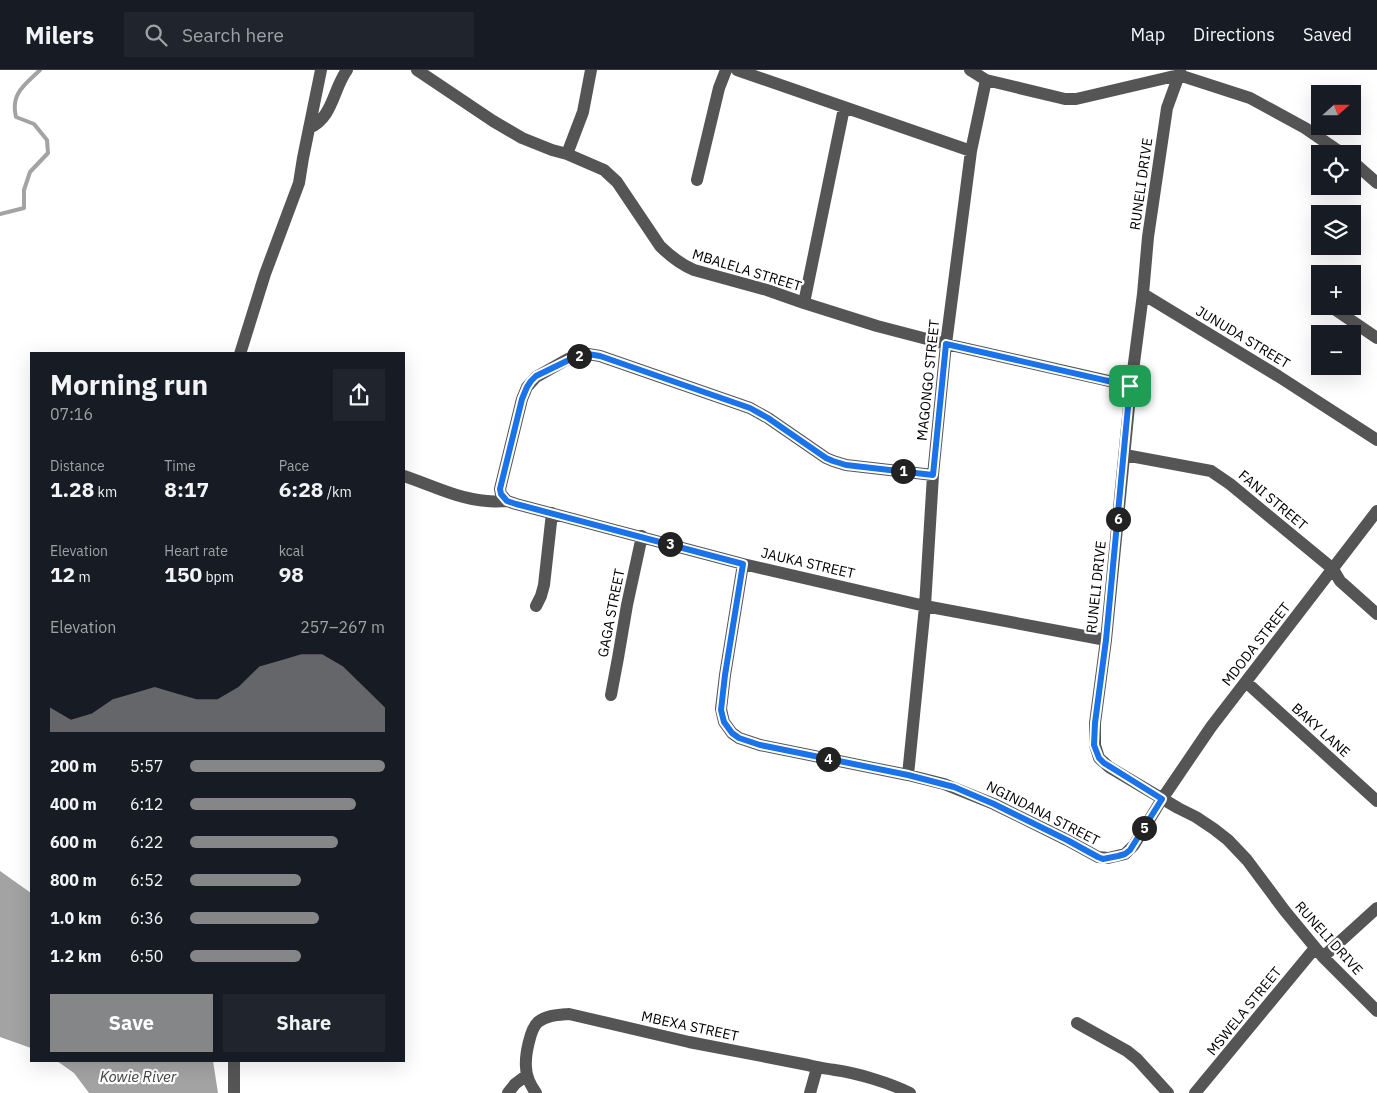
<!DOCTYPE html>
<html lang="en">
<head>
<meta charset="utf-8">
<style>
  :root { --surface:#171b24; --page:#20242c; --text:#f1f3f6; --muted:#9ea1a6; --line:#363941; --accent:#858687 }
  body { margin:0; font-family:"IBM Plex Sans",sans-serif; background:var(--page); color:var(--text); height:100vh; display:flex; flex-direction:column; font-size:19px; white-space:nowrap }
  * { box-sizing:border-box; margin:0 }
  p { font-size:16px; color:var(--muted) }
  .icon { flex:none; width:28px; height:28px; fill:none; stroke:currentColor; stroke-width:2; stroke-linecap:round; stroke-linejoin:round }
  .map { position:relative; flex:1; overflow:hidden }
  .side { position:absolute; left:30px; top:282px; width:375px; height:710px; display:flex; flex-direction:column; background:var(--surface); border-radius:0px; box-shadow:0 5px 20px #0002 }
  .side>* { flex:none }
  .needle { width:32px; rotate:69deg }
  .buttons { position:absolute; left:1311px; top:15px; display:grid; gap:10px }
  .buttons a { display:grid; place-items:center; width:50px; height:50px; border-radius:0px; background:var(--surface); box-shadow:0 5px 20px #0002; font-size:25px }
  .pin { position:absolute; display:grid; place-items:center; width:42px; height:42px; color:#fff; margin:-21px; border-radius:10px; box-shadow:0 2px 8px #0006 }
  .km { position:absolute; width:25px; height:25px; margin:-12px; border-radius:50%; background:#222; color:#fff; font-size:14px; line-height:25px; text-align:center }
  .round { display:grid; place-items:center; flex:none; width:52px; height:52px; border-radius:0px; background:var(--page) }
  .head { display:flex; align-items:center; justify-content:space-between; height:85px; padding:0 20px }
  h1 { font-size:28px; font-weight:700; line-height:38px }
  .figures { display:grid; grid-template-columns:repeat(3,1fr); gap:8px; height:85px; padding:5px 20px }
  .figures div { display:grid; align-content:center }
  .figures b { font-size:21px; font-weight:700 }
  .figures small { font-size:14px; font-weight:400 }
  .figures p { font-size:14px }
  .chart { height:140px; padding:10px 20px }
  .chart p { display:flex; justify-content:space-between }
  .chart svg { width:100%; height:90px; margin-top:5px; fill:var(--accent); opacity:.7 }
  .primary-button { display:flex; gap:10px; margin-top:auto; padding:10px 20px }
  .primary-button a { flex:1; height:58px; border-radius:0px; background:var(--accent); color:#fff; font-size:20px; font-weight:700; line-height:58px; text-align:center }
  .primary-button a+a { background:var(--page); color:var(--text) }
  ul { padding:0 20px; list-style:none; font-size:16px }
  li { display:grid; grid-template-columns:80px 60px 1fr; align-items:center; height:38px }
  li i { height:12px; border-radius:6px; background:var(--accent) }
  header { display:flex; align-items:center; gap:30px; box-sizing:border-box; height:70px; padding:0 25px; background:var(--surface); border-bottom:1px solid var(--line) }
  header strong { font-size:24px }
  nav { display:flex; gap:28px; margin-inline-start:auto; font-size:18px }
  .search { width:350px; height:45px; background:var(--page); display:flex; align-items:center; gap:12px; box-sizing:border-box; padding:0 18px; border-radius:0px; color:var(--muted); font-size:19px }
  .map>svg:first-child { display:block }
  .water { fill:#a3a3a3 }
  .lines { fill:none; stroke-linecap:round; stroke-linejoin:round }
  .stream { stroke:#a3a3a3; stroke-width:4 }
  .minor { stroke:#555; stroke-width:12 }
  .route-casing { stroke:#fff; stroke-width:10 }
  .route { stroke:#1a73e8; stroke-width:6 }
  .labels { text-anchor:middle; stroke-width:4.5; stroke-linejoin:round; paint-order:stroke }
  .street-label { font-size:14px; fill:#000; stroke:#fff }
  .water-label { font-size:15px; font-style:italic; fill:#444; stroke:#fff }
</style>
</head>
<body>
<header>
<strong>Milers</strong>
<div class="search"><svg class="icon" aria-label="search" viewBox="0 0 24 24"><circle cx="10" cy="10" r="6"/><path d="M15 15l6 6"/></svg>Search here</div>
<nav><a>Map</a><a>Directions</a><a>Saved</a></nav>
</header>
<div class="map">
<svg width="1377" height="1023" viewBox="0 0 1377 1023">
  <rect width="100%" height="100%" fill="#fff"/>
  <path class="water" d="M0,801l31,22v155l-31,-11z
    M57,991h156l5,32h-129l-15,-20z"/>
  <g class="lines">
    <path class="stream" d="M0,144l24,-6v-18l6,-18 18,-19 -1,-13 -13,-16 -18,-7c-6,-24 10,-33 24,-47"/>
    <path class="minor" d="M417,0l76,51 29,17 30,12 15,4 37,16 13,12 43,64c10,10 20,18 34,24l73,20 37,13 73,23 69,18 185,42
      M737,0l234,81
      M970,0l16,10 79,19h11l13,-3 90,-21 1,-5
      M309,58c24,-10 24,-39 38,-58
      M567,84l16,-42 8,-42
      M1343,84l-38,-26 -55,-30 -71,-23 -12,33 -19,129 -5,57 -12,92 -25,254 -11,83v22l4,13 10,9 69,41 18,9 18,12 14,11 19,20 38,51 38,46 54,54
      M1352,91l25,22
      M697,110l22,-92 7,-18
      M1143,224l135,82 99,64
      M804,233l40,-195
      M1330,236l47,32
      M240,284l25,-80 34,-91 4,-25 18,-88
      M1125,385l86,16 19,13 103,85 7,12 37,33
      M933,405l-87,-10 -13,-4 -7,-3 -58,-40 -18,-10 -150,-52 -12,-2 -13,3 -7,2 -32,18 -9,10 -5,12 -22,90 1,5 6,7 9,3 227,60 182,42 181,34
      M404,406c27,9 54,23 83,25 7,1 14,0 20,0
      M743,494l-18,111 -4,34 3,13 8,11 7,5 21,7 148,30 36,9 50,20 73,36 31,17 10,1 17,-4 9,-9 28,-46 49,-72 166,-216
      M536,536l5,-10 3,-11 8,-72
      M1246,612l131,119
      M611,625l7,-37 9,-53 15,-69
      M908,705l17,-169 8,-131 13,-131 25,-193 15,-71
      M1323,887l54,-49
      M1077,953l50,28 10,8 31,34
      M234,1023v-32
      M508,1023l7,-9 12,-9
      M536,1023c-5,-7 -10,-17 -10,-26 -1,-11 4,-38 12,-45 9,-7 20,-7 31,-8l120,28 119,23c9,3 17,3 27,5 22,3 55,13 75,23
      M810,1023l7,-25
      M1195,1023l120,-145"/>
  </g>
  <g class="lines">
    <g class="route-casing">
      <path id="route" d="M946,274l184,42 -24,254 -11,83 -1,22 5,13 5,5 58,36 -32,51 -5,4 -7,2 -15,3 -5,-2 -31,-17 -73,-36 -40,-17 -46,-12 -148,-30 -21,-7 -7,-5 -8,-11 -3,-12 4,-35 18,-111 -227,-60 -9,-3 -6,-7 -1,-5 22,-90 5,-12 4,-6 5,-5 39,-19 13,-3 12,2 150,52 18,10 58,40 7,3 13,4 87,10z"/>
    </g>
    <use href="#route" class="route"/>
  </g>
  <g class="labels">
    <g class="street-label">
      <text transform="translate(1141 114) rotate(-82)" y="5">RUNELI DRIVE</text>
      <text transform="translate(747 200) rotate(17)" y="5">MBALELA STREET</text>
      <text transform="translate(1243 267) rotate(31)" y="5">JUNUDA STREET</text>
      <text transform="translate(928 310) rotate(-84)" y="5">MAGONGO STREET</text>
      <text transform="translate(1273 430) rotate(40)" y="5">FANI STREET</text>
      <text transform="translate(808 493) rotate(13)" y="5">JAUKA STREET</text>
      <text transform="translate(1096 517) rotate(-84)" y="5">RUNELI DRIVE</text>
      <text transform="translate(611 543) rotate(-79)" y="5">GAGA STREET</text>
      <text transform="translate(1256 574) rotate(-52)" y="5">MDODA STREET</text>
      <text transform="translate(1321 660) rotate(42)" y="5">BAKY LANE</text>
      <text transform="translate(1043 743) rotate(27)" y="5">NGINDANA STREET</text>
      <text transform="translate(1329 868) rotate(48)" y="5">RUNELI DRIVE</text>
      <text transform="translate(1244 941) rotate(-51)" y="5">MSWELA STREET</text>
      <text transform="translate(690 956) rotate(12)" y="5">MBEXA STREET</text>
    </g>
    <g class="water-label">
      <text x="138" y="1012">Kowie River</text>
    </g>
  </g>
</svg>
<div class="buttons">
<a><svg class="needle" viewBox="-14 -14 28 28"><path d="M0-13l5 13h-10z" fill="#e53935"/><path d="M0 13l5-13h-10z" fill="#9ea1a6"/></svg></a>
<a><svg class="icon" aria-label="locate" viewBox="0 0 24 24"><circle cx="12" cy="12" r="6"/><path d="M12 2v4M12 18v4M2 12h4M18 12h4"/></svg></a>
<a><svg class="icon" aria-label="layers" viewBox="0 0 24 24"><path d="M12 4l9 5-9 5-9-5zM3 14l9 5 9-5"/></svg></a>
<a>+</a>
<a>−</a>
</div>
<div class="pin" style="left:1130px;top:316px;background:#1e9e55"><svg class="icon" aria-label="arrive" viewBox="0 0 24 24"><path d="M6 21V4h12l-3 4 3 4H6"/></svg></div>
<b class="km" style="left:903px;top:401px">1</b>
<b class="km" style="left:579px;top:286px">2</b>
<b class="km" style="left:670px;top:474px">3</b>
<b class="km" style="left:828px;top:689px">4</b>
<b class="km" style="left:1144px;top:758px">5</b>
<b class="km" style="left:1118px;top:449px">6</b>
<section class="side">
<div class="head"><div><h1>Morning run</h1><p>07:16</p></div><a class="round"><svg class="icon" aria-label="share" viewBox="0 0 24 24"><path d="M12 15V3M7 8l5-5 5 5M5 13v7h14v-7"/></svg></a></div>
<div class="figures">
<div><p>Distance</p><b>1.28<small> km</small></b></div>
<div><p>Time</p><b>8:17</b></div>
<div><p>Pace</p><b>6:28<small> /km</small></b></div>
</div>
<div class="figures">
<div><p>Elevation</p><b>12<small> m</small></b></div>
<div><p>Heart rate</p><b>150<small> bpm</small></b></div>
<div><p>kcal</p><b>98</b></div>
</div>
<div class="chart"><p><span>Elevation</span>257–267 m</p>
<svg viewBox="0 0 160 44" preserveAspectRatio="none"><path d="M0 44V32L10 38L20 35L30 28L40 25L50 22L60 25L70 28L80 28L90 22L100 12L110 9L120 6L130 6L140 12L150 22L160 32V44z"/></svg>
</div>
<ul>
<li><b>200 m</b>5:57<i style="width:100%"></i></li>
<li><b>400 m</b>6:12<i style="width:85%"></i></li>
<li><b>600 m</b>6:22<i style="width:76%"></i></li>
<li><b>800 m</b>6:52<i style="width:57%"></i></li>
<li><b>1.0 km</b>6:36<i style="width:66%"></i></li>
<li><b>1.2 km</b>6:50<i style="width:57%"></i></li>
</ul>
<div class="primary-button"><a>Save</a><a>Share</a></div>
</section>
</div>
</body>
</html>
